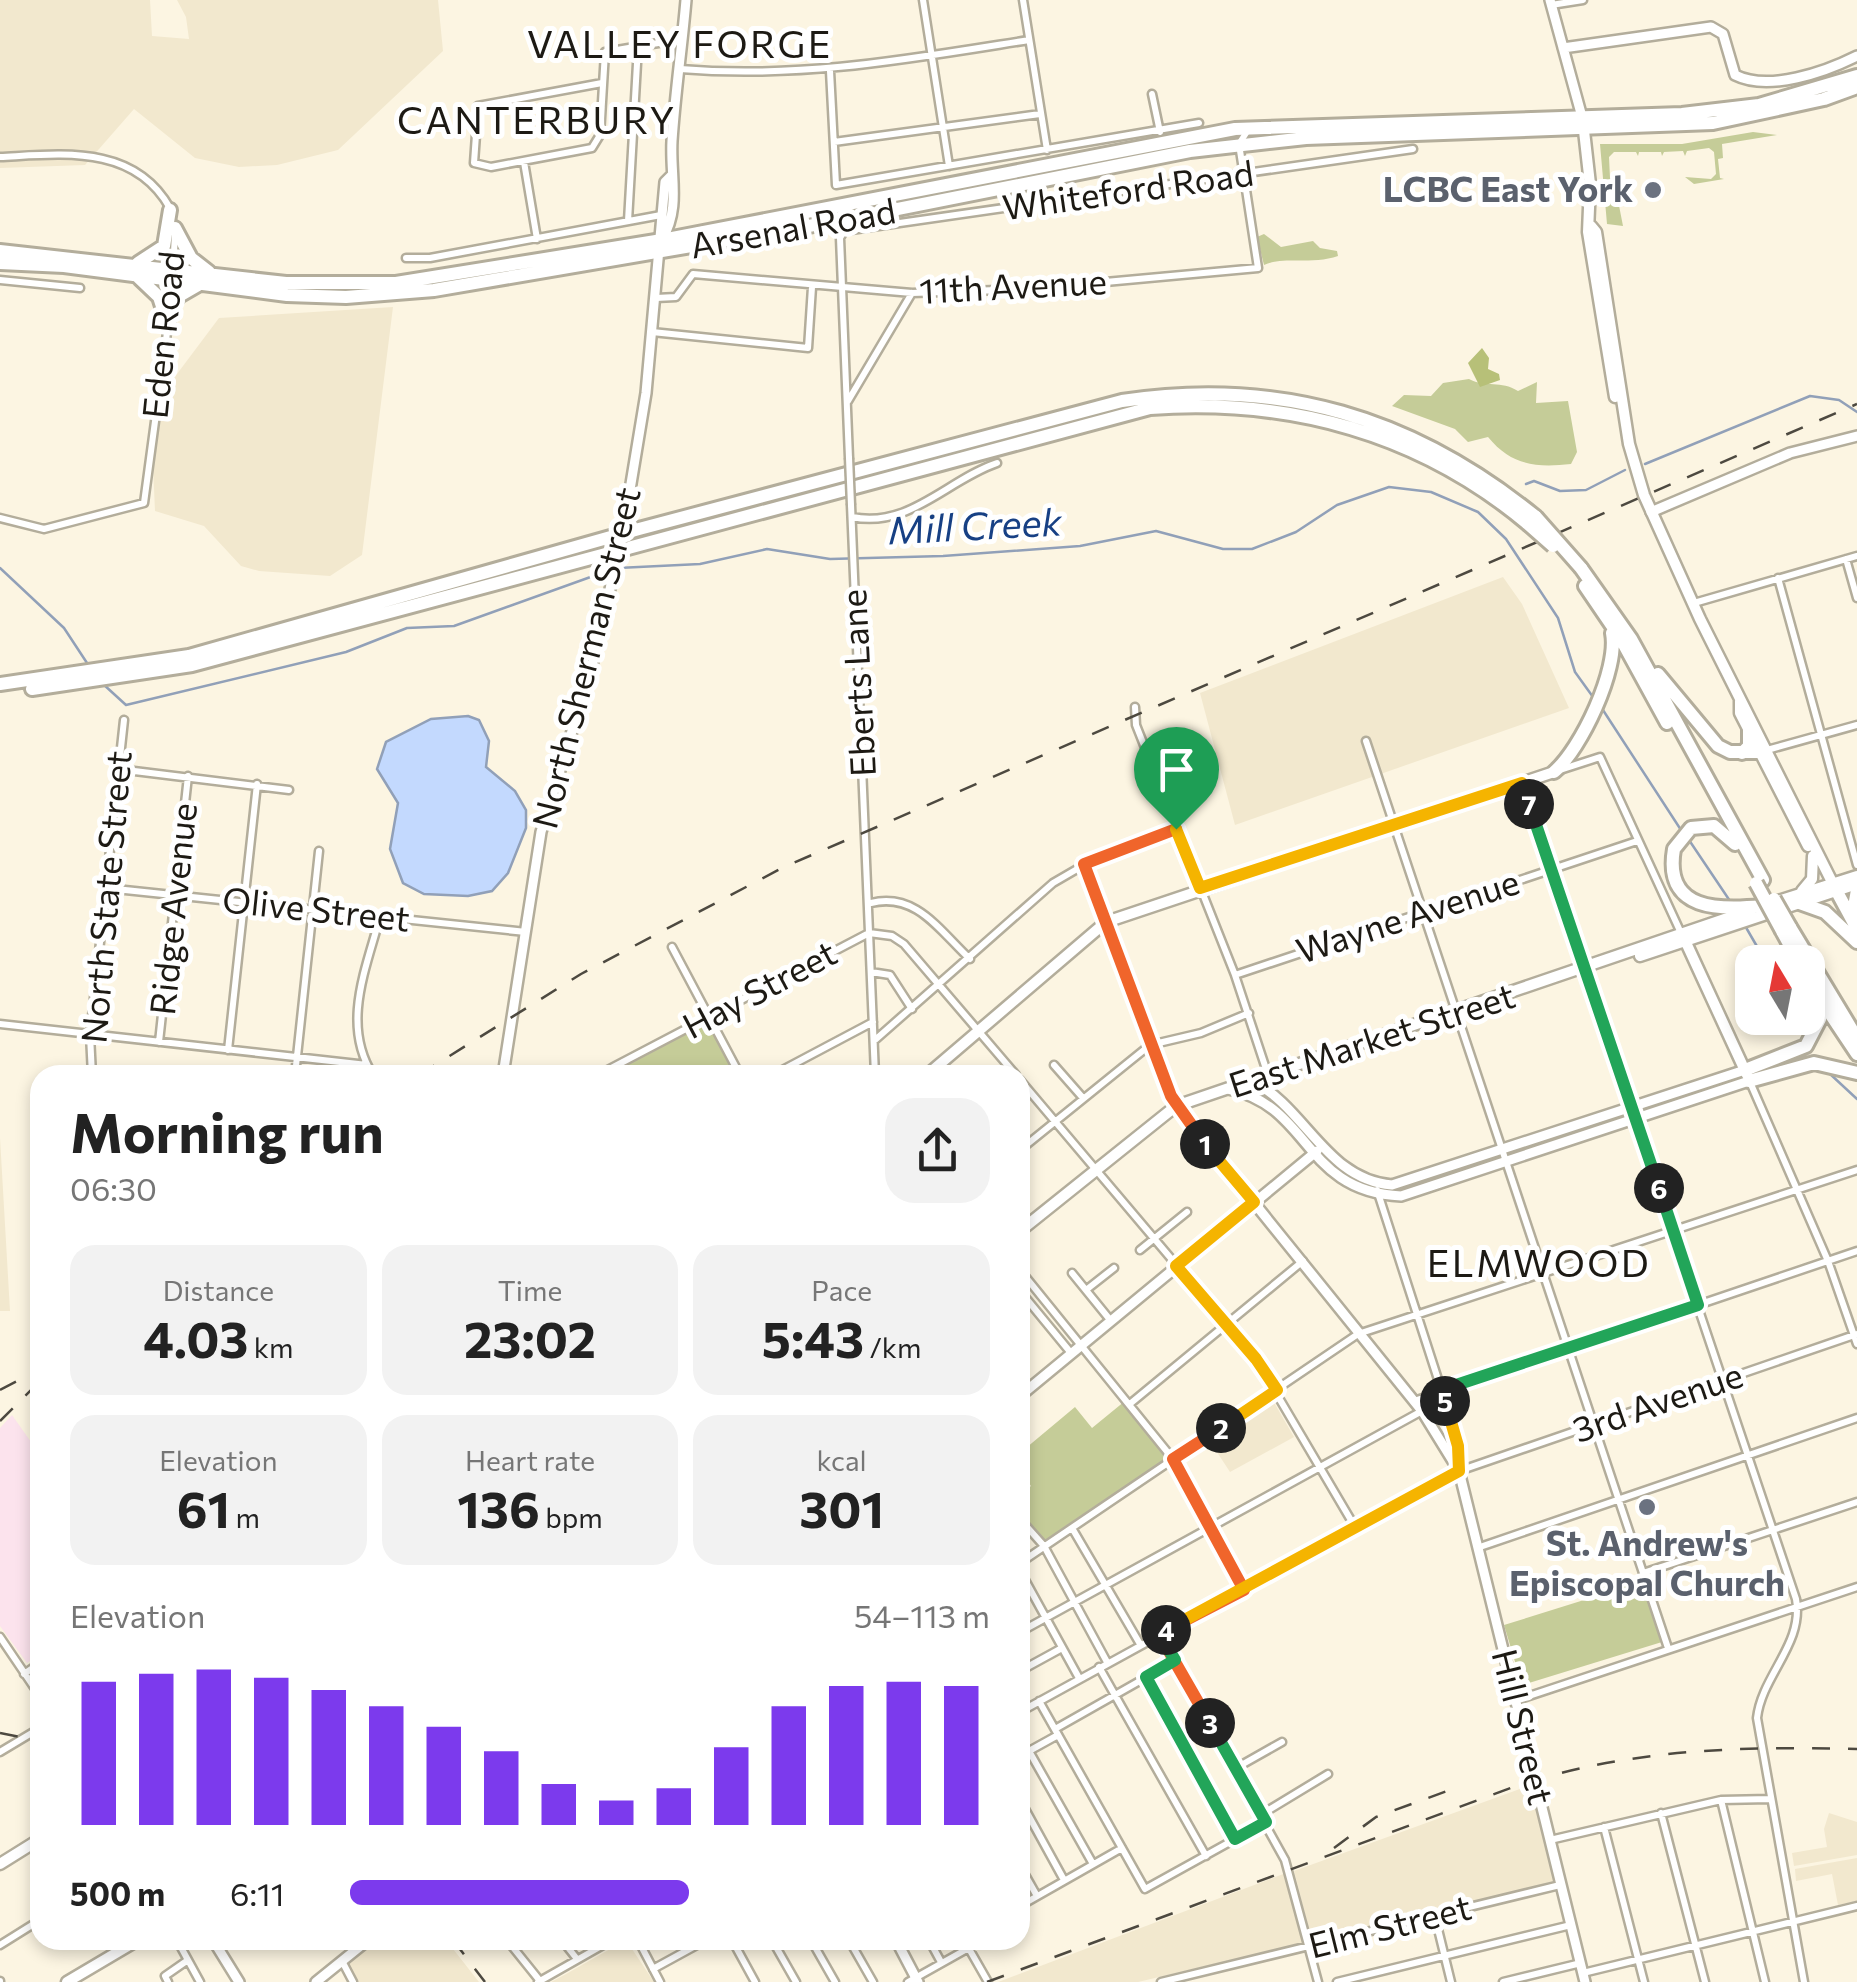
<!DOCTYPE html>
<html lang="en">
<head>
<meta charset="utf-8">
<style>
  :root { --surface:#fff; --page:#f2f2f2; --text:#222; --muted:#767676; --accent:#7c3aed }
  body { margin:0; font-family:Commissioner,sans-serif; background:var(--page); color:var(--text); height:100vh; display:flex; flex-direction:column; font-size:38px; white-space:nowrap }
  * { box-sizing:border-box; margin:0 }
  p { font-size:32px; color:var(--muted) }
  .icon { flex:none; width:55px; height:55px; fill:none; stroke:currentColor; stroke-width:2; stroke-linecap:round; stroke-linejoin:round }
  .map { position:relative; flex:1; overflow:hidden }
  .side { position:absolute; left:30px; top:1065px; width:1000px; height:885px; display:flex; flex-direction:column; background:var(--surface); border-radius:30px; box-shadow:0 5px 15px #0003 }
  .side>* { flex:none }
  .needle { width:65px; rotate:350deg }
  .controls { position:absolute; left:1735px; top:945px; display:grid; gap:20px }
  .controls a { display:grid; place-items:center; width:90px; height:90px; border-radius:20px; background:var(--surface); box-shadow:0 5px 15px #0003; font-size:50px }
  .pin { position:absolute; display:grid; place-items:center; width:85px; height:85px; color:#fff; margin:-102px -42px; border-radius:50% 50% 50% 0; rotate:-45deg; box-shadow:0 0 10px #0007 }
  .pin .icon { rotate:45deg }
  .km { position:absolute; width:50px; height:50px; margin:-25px; border-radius:50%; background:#222; color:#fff; font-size:28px; line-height:50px; text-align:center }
  .round { display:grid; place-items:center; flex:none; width:105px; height:105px; border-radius:30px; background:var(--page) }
  .summary { display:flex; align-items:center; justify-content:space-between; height:170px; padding:0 40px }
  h1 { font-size:55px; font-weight:700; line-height:75px }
  .metrics { display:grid; grid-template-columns:repeat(3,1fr); gap:15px; height:170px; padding:10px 40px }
  .metrics div { display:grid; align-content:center; border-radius:25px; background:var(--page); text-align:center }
  .metrics b { font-size:50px; font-weight:700 }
  .metrics small { font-size:28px; font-weight:400 }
  .metrics p { font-size:28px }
  .chart { height:280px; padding:20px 40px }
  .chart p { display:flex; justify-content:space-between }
  .chart svg { width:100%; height:180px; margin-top:10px; stroke:var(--accent); stroke-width:6 }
  ul { padding:0 40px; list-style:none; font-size:32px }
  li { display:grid; grid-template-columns:160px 120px 1fr; align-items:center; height:75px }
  li i { height:25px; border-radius:12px; background:var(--accent) }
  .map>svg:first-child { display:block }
  .built { fill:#f2e8ce }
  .education { fill:#fce3ed }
  .green { fill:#c5cc98 }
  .forest { fill:#b7c078 }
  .water { fill:#c3d9fe; stroke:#91a0b8; stroke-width:2.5 }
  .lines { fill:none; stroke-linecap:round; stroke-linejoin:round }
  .stream { stroke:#91a0b8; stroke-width:2.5 }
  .street-casing { stroke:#b3ad9b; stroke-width:11 }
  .secondary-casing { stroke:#b3ad9b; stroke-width:14 }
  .primary-casing { stroke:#b3ad9b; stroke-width:15 }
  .highway-casing { stroke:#b3ad9b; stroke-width:18 }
  .street { stroke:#fff; stroke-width:6 }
  .secondary { stroke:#fff; stroke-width:9 }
  .primary { stroke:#fff; stroke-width:10 }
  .highway { stroke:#fff; stroke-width:12 }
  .rail { stroke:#4d4940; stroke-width:2.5; stroke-dasharray:18 18; stroke-linecap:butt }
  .street-bridge-casing { stroke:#b3ad9b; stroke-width:11; stroke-linecap:butt }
  .secondary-bridge-casing { stroke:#b3ad9b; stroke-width:14; stroke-linecap:butt }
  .highway-bridge-casing { stroke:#b3ad9b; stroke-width:18; stroke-linecap:butt }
  .street-bridge { stroke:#fff; stroke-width:6 }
  .secondary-bridge { stroke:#fff; stroke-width:9 }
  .highway-bridge { stroke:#fff; stroke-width:12 }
  .split-1-casing { stroke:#fff; stroke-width:20 }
  .split-2-casing { stroke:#fff; stroke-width:20 }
  .split-3-casing { stroke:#fff; stroke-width:20 }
  .split-4-casing { stroke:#fff; stroke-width:20 }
  .split-5-casing { stroke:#fff; stroke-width:20 }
  .split-6-casing { stroke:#fff; stroke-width:20 }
  .split-7-casing { stroke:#fff; stroke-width:20 }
  .split-8-casing { stroke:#fff; stroke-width:20 }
  .split-1 { stroke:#f0652b; stroke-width:12 }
  .split-2 { stroke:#f5b400; stroke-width:12 }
  .split-3 { stroke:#f0652b; stroke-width:12 }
  .split-4 { stroke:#22a559; stroke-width:12 }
  .split-5 { stroke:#f5b400; stroke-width:12 }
  .split-6 { stroke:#22a559; stroke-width:12 }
  .split-7 { stroke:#22a559; stroke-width:12 }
  .split-8 { stroke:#f5b400; stroke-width:12 }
  .worship-dot { fill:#6b7280; stroke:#fff; stroke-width:4 }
  .labels { text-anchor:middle; stroke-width:10; stroke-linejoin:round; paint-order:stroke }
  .worship-label { font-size:35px; font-weight:bold; fill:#5b616d; stroke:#fff; text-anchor:end }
  .street-label { font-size:35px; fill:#1d1a14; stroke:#fff }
  .neighbourhood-label { font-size:38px; letter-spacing:2.5px; fill:#1d1a14; stroke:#fff }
  .water-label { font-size:38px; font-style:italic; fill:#174084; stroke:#fff }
</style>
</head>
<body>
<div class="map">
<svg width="1857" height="1982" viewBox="0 0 1857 1982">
  <rect width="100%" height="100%" fill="#fcf5e2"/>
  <path class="built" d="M0,0h150l2,36 37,3 -3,-22 -9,-17h261l5,51 -105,99 -61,15 -38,2 -44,-9 -61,-49 -49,56 -85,3z
    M393,307l-31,248 -32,21 -71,-5 -18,-5 -37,-40 -49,-15 -2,-45 12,-76 54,-72z
    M1503,577l19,27 47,104 -334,117 -35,-132z
    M0,1138l10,173h-10z
    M1272,1399l22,38 -64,35 -19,-29z
    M1531,1785l24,96 -243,60 -18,-70z
    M1829,1813l28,9v33l-63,11 -2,-13 35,-6 -3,-18z
    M1857,1858v43l-19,4 -6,-31 -36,7 -1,-12z
    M1286,1873l17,70 -165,39h-140z
    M377,1940h69l33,42h-122l-10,-17z
    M626,1940l28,42h-103l15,-8z"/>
  <path class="education" d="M12,1415l24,34 4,-2v207l-13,9 -27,-37v-198z"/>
  <path class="green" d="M1753,132l24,3 -55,9 1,14 -5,1 2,19 4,1 -30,5 -9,-7 26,2 5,-5 -2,-22 -5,-4 -22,3 -2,5 -2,-5 -19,1 -2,4 -1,-4h-22l-1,4 -2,-4h-22l-5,5 1,21 4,2 9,46 -16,-2 -7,-80h82z
    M1264,234l17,13 32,-6 7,7 17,3 1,5c-25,9 -57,0 -74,9l-7,-28z
    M1469,379c17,9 32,1 49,12l19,-9 -1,21 32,-2 9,51 -6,12c-36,4 -60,1 -83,-27l-20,5 -13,-13 -63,-23 12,-11 27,1 12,-13z
    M707,1020l29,55h-132z
    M1125,1401l44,57 -124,85 -25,-30v-18l11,-9 -11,-15v-18l55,-46 17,21z
    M1627,1577l3,9 14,-4 18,60 -140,43 -18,-60 96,-30 -2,-9z"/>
  <path class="forest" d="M1482,348l7,10 -1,11 11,5 1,6 -20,7 -12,-24z"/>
  <path class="water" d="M468,716l11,4 10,21 -3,26 29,24 11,19v18l-18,45 -16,18 -24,5 -44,-2 -21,-11 -13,-34 8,-46 -21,-34 9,-27 45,-23z"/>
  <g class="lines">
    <path class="stream" d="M1645,464l165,-68 29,4 18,12
      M1526,484l8,-3 26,10 26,-1 39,-20
      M0,568l64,60 25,38
      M618,568l82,-4 67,-15 63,10 113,-3 137,-10 76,-15 67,18h29l44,-17 41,-27 52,-18 42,5 47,20 28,27 52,79 17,54 18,25
      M103,684l23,21 220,-53 61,-24 47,-2 156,-56
      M1601,707l80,123
      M1689,840l43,64
      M1744,924l22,38
      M1796,1018l11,18
      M1829,1073l28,26"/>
    <g class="street-casing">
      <path id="street" d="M923,0l26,166
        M1023,0l24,150
        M1551,5l32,-5
        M680,69c121,10 229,-10 349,-29
        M830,71l6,114 363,-62
        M602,83l-124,23 -4,57 17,4 101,-19 8,-13 5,-83 77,-13
        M1152,94l8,38
        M834,142l206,-28
        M0,157c63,-3 134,-13 170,51
        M524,162l13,77
        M628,221l10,-175
        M406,258h24l231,-43
        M0,280l80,8
        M656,298l20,-1 17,-23 219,19 117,-4 229,-21 -19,-124 9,-14
        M171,302l4,-67
        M652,332l156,16 4,-61
        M848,401l64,-108
        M849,458l-9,-220 4,-7 569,-82
        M851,505l24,570
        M852,517c57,12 95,-37 145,-54
        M0,518l44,11 100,-26 24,-178
        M1846,559l11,39
        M1778,578l79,287
        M1694,603l163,-47
        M1135,707l1,18 99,250 33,100
        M1366,741l302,907
        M1767,750l90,-25
        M118,769l171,21
        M1560,770l40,-13 81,176
        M1522,783l274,816c8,45 -34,76 -39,119l47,264
        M1084,865l21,56
        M106,888l420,44
        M871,903c45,-11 68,27 99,56
        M869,933l23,3 12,8 112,131
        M672,947l68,128
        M871,972l19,3 22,34
        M1235,975l402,-134
        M0,1024l367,41
        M875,1040l178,-157 31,-18 92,-36
        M159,1042l29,-266
        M228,1050l29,-266
        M1054,1065l29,33
        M92,1075l-2,-40 34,-315
        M295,1075l24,-224
        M373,1075c-32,-50 -7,-106 7,-158
        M598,1075l271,-142
        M773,1075l100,-53
        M1020,1080l236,279 99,168
        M1750,1082l78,179 29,83
        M1020,1150l130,-105 51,-12 48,-20
        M1377,1190l77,239 5,41
        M1140,1250l47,-38
        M1020,1270l153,189 72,131
        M1072,1273l39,48
        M1086,1290l28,-22
        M1020,1291l51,62
        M1414,1401l443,-150
        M1131,1403l172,-142
        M1020,1519l24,27 63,116
        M1072,1528l68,116
        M1477,1548l380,-130
        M1020,1563l338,-229 499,-164
        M1020,1571l59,107
        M1643,1573l214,-71
        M1020,1632l402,-221
        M1159,1634l126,226 33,122
        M0,1637l40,59
        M1099,1667l107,189
        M1020,1671l42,-23
        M24,1674l16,-11
        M1146,1677l89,162
        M1517,1700l340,-113
        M1039,1701l106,188 121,-67
        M1020,1712l439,-241 398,-137
        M1055,1729l120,-68
        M1029,1751l64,113
        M0,1752l40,-24
        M1020,1756l38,-21
        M1236,1768l46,-26
        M1020,1800l44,80
        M1721,1800l44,182
        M1661,1813l44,169
        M1262,1814l66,-40
        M1604,1827l40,155
        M1550,1840l171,-40 49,-1
        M1020,1866l17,30
        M1020,1906l102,-58
        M1435,1917l16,65
        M177,1940l23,42
        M507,1940l33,41
        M562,1940l15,19
        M638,1940l22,42
        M732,1940l23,42
        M772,1940l24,42
        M811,1940l24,42
        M849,1940l24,42
        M929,1940l12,22
        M964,1940l24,42
        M0,1945l40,-25
        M342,1961l11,21
        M653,1969l53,-29
        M1583,1973l274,-67
        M0,1981v1
        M168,1982l-3,-6 23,-16
        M538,1982l74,-42
        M908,1982l75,-42
        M1161,1982l399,-97
        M1337,1982l234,-57
        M1503,1982l78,-19"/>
    </g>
    <g class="secondary-casing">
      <path id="secondary" d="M1550,0l32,117
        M1563,48l148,-21 12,7 12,41c34,17 90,-3 122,-19
        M662,240c19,-33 8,-63 10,-99 3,-47 10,-94 14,-141
        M1651,512l139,-59 67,-17
        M625,520l21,-127 19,-211 6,-6
        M503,1075l38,-243 51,-166 19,-81
        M1253,1081c53,28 74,99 139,104l353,-115
        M1228,1089c84,17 74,102 173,107l348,-115
        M1176,1106l246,305 37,60 126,511
        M1020,1396l297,-245
        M213,1940l26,42
        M896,1940l22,42
        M316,1982l52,-42"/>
    </g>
    <g class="primary-casing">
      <path id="primary" d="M1583,122l7,62 -2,48 27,165
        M1591,226l5,6 33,212 15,51 56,124 133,265
        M1740,701v12l68,133
        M1802,891l10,-12 1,-23
        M1772,903l85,-27
        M1106,922l70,184
        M1683,936l64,139
        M1640,956l217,-72
        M927,1075l179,-153 448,-150
        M1020,1231l156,-125 575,-196
        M0,1864l40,-25
        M67,1982l71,-42"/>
    </g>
    <g class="highway-casing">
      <path id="highway" d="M175,228l16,30 18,14
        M0,251l286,32h110l266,-43 573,-111 447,-15 77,-9 98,-29
        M0,263l64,3 223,29 59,2 88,-7 398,-68 358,-71 116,-13 407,-15 111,-24 33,-12
        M138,263l26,-17 6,-36
        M139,278l20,19 9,28
        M170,309l9,-13 19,-11
        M1581,568l50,71 132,241
        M1585,586l36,53 46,84
        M1658,674l60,72 12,6h30
        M0,684l189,-28 450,-127 483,-128c157,-24 291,16 414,116
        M32,689l160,-24 958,-257c140,-10 270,25 378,116
        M1742,753l7,-7v-16
        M1554,772c27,-23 65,-103 58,-139
        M1735,844l-21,-18 -23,2 -17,21c-11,63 47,61 88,57
        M1836,890l21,39
        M1797,902l28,10 32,30
        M1852,918l5,-28
        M1790,927l67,111
        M1782,931l17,31
        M1819,997l38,57
        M1745,1070l61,-24 14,-27 -12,-39
        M1749,1081l65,-18 43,10"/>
    </g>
    <use href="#street" class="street"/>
    <use href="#secondary" class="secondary"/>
    <use href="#primary" class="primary"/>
    <use href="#highway" class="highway"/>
    <path class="rail" d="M419,1075l162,-101 203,-107 1073,-463
      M0,1390l40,-21
      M0,1421l40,-40
      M0,1733l40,8
      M1334,1848l42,-31 82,-30
      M453,1940l32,42
      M987,1982l529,-196c113,-37 223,-40 341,-37"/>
    <g class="street-bridge-casing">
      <path id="street-bridge" d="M849,458l2,47"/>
    </g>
    <g class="secondary-bridge-casing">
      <path id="secondary-bridge" d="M611,585l14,-65"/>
    </g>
    <g class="highway-bridge-casing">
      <path id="highway-bridge" d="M1536,517l45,51
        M1528,524l25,22
        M1756,883l26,48
        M1774,899l16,28"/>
    </g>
    <use href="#street-bridge" class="street-bridge"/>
    <use href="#secondary-bridge" class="secondary-bridge"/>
    <use href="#highway-bridge" class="highway-bridge"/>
  </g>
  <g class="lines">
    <g class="split-1-casing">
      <path id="split-1" d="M1176,829l-92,35 87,232 34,48"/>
    </g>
    <g class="split-2-casing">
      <path id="split-2" d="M1205,1144l49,58 -78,64 80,93 21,31 -56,38"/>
    </g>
    <g class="split-3-casing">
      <path id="split-3" d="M1210,1723l-51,-89 85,-44 -71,-131 48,-31"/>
    </g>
    <g class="split-4-casing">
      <path id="split-4" d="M1166,1630l-7,4 16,26 -29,17 89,162 31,-17 -56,-99"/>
    </g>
    <g class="split-5-casing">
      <path id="split-5" d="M1166,1630l293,-159 -1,-25 -13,-45"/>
    </g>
    <g class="split-6-casing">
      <path id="split-6" d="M1445,1401l-4,-11 257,-85 -39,-117"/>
    </g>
    <g class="split-7-casing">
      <path id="split-7" d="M1529,804l130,384"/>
    </g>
    <g class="split-8-casing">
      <path id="split-8" d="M1176,829l24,59 322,-105 7,21"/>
    </g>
    <use href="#split-1" class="split-1"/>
    <use href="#split-2" class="split-2"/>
    <use href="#split-3" class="split-3"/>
    <use href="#split-4" class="split-4"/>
    <use href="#split-5" class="split-5"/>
    <use href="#split-6" class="split-6"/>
    <use href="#split-7" class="split-7"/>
    <use href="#split-8" class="split-8"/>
  </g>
  <g class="worship-dot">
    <circle cx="1653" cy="190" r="10"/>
    <circle cx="1647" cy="1507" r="10"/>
  </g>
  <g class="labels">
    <g class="worship-label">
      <text x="1633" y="202">LCBC East York</text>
      <text x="1647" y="1556" text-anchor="middle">St. Andrew's<tspan x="1647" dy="40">Episcopal Church</tspan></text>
    </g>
    <g class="street-label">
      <text transform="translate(1128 191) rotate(-8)" y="12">Whiteford Road</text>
      <text transform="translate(793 229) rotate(-10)" y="12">Arsenal Road</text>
      <text transform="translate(1013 287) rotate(-3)" y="12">11th Avenue</text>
      <text transform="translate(164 335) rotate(-84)" y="12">Eden Road</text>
      <text transform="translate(587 658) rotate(-76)" y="12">North Sherman Street</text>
      <text transform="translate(859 683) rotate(-93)" y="12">Eberts Lane</text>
      <text transform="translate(107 897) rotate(-85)" y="12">North State Street</text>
      <text transform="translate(174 909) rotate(-84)" y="12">Ridge Avenue</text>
      <text transform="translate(316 910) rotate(6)" y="12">Olive Street</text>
      <text transform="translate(1408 917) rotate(-18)" y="12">Wayne Avenue</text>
      <text transform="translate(760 990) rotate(-28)" y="12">Hay Street</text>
      <text transform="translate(1372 1041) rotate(-18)" y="12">East Market Street</text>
      <text transform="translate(1658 1403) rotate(-19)" y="12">3rd Avenue</text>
      <text transform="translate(1522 1727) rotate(76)" y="12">Hill Street</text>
      <text transform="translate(1390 1927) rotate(-14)" y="12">Elm Street</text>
    </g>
    <g class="neighbourhood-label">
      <text x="680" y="58">VALLEY FORGE</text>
      <text x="537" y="134">CANTERBURY</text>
      <text x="1539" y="1277">ELMWOOD</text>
    </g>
    <g class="water-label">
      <text transform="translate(975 527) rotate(-3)" y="13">Mill Creek</text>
    </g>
  </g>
</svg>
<div class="controls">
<a><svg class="needle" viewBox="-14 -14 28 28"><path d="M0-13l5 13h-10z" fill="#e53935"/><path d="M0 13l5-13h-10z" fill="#767676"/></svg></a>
</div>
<div class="pin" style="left:1176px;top:829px;background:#1e9e55"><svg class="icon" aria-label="arrive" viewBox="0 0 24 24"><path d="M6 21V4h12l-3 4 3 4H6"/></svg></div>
<b class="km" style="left:1205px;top:1144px">1</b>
<b class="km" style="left:1221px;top:1428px">2</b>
<b class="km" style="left:1210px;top:1723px">3</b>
<b class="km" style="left:1166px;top:1630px">4</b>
<b class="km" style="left:1445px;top:1401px">5</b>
<b class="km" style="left:1659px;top:1188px">6</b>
<b class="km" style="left:1529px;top:804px">7</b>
<section class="side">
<div class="summary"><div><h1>Morning run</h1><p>06:30</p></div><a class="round"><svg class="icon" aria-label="share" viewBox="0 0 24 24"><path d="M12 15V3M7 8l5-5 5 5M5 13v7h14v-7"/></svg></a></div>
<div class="metrics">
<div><p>Distance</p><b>4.03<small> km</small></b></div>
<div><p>Time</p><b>23:02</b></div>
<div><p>Pace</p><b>5:43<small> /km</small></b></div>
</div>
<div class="metrics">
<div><p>Elevation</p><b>61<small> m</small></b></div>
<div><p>Heart rate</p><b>136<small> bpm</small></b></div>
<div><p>kcal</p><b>301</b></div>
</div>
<div class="chart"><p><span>Elevation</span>54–113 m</p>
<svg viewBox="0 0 160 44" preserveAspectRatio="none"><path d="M5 44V9M15 44V7M25 44V6M35 44V8M45 44V11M55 44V15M65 44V20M75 44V26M85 44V34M95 44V38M105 44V35M115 44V25M125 44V15M135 44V10M145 44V9M155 44V10"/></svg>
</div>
<ul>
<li><b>500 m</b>6:11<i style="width:53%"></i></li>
</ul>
</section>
</div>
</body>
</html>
